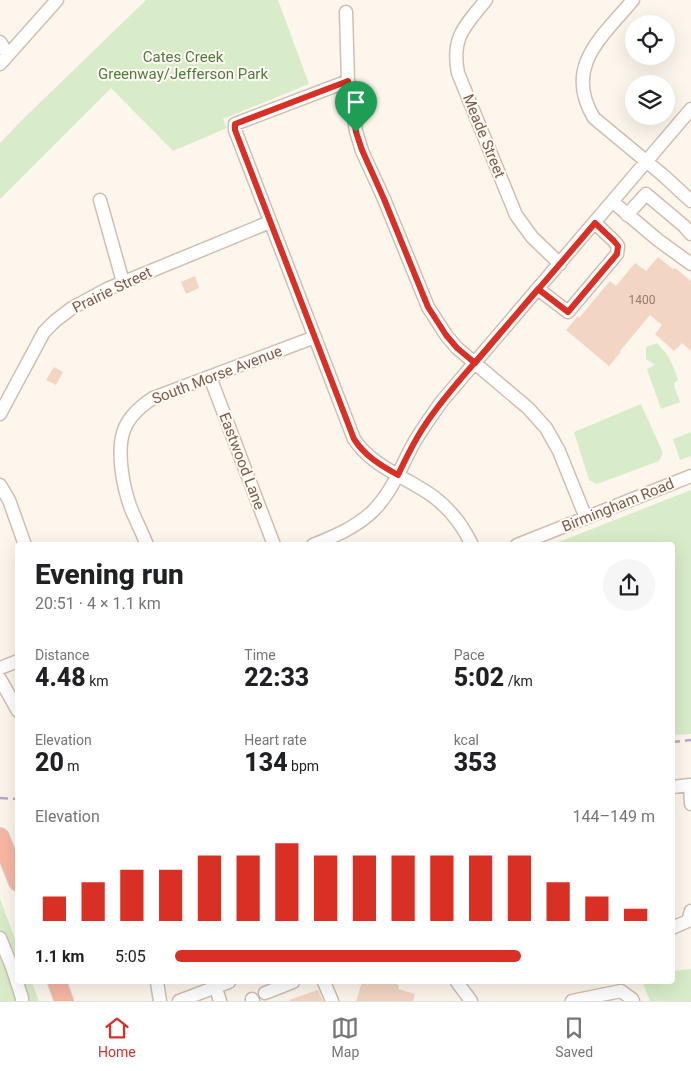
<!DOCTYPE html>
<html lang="en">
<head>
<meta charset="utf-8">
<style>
  :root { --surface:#fff; --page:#f6f6f6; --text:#202124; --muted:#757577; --line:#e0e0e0; --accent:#d93025 }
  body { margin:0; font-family:Roboto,sans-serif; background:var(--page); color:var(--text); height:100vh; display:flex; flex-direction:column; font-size:19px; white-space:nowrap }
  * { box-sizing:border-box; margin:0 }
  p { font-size:16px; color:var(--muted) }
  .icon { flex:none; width:28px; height:28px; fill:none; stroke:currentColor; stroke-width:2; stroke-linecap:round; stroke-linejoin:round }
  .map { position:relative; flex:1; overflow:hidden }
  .sheet { position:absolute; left:15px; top:542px; width:660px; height:442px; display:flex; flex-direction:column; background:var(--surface); border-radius:5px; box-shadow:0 5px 20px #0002 }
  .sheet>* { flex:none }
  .buttons { position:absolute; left:625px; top:15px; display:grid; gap:10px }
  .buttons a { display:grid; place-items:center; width:50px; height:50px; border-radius:50%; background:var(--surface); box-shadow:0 5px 20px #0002; font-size:25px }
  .pin { position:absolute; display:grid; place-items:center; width:42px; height:42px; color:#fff; margin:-51px -21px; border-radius:50% 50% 50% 0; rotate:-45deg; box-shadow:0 0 5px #0007 }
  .pin .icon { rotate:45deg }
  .round { display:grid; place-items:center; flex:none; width:52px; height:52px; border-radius:26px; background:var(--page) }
  .headline { display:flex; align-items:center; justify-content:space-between; height:85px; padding:0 20px }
  h1 { font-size:28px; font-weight:800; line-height:38px }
  .figures { display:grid; grid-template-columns:repeat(3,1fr); gap:8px; height:85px; padding:5px 20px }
  .figures div { display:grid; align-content:center }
  .figures b { font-size:25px; font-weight:800 }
  .figures small { font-size:14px; font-weight:400 }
  .figures p { font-size:14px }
  .chart { height:140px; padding:10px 20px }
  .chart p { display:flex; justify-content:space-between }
  .chart svg { width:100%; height:90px; margin-top:5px; stroke:var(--accent); stroke-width:6 }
  ul { padding:0 20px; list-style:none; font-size:16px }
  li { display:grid; grid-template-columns:80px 60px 1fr; align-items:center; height:38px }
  li i { height:12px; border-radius:6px; background:var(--accent) }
  .tabs { display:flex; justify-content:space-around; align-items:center; height:70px; border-top:1px solid var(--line); background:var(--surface); font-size:14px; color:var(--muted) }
  .tabs a { display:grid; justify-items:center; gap:2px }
  .tabs .current { color:var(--accent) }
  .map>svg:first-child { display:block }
  .green { fill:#d8ecc9 }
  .building { fill:#f3d5c3 }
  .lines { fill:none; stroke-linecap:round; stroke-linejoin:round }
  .minor-casing { stroke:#d1beb0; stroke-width:15 }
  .highway-casing { stroke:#dad1cd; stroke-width:20 }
  .minor { stroke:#fff; stroke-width:12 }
  .highway { stroke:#f7b7a3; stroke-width:18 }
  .rail { stroke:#b9a8c9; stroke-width:2.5; stroke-dasharray:8 5; stroke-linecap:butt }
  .route-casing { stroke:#fff; stroke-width:10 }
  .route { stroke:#d93025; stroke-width:6 }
  .labels { text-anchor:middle; stroke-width:4; stroke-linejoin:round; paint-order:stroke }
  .number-label { font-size:12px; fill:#987a6a }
  .park-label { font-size:15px; fill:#537a41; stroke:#fffaf3 }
  .street-label { font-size:15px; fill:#7a5c4d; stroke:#fffaf3 }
</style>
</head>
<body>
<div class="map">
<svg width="691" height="1001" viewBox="0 0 691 1001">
  <rect width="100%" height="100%" fill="#fdf6ec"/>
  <path class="green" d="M146,0h132l31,84 -86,35 4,9 -54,23 -62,-63 -111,111v-56l22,-23z
    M657,343c12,12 16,21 21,37l-3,2 -1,4 6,16 -19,7 -14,-40 8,-4 -9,-6v-12z
    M641,404l22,49 -4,8 -62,23 -8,-4 -15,-48z
    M691,432v24l-11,4 -7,-21z
    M691,490v244l-18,1 -1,-190h-121z
    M0,899l17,45 1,38 14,1 7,18h-39z
    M691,969v32h-41l-7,-18 29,-1 1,-11z"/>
  <path class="building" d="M658,257l15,12 2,-1 16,13v70l-9,-8 -8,8 -19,-17 7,-9 -12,-10 -30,36 1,1 -12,14 -43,-36 12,-14 1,2 31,-37 6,5 19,-23 11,8z
    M195,276l4,12 -13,6 -5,-12z
    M54,367l9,5 -7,13 -10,-5z
    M362,982h35l-1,2 3,1 -1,4 17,5 -2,7h-57z
    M318,990l5,11h-33l-1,-1z"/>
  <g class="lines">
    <g class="minor-casing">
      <path id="minor" d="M486,0c-21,26 -35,37 -28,73l58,142 16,22 28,27
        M633,0c-31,37 -70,67 -39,118l70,58 27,25
        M346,12l2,69 8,50 6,20 22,48 44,108 18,28 11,13 71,60 18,20 13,23 27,67
        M0,42l8,13
        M0,64l57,-64
        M348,81l-113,43v6l119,309c19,29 53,38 80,58 17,13 29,29 38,48
        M100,200l23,82
        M613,202l45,38 33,24
        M627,215l19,-21 38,32 7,8
        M538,289l30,23 49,-58 1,-8 -4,-5 -19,-18
        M210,377l64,168
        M0,414l44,-82 11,-11 17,-13 35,-19 163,-67
        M0,485l9,15 16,45
        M147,545c-5,-13 -12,-26 -17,-39 -7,-20 -13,-53 -7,-73 4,-15 18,-27 30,-35l162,-61
        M313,545c22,-9 42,-17 60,-34 17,-17 25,-37 36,-59 9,-18 21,-34 33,-51l249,-292
        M517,545l174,-69
        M0,668l18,-7
        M0,679l18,32
        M672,787l18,-2 1,19
        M672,928l16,-7 3,-10
        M0,938l12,29 10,31v3
        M157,982l3,19
        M214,982l6,19
        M324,982l8,19
        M457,982l14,19
        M265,993l28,-11
        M252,999l1,2
        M179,1001l50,-19
        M572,1001l49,-10 11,8 1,2"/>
    </g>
    <g class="highway-casing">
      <path id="highway" d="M0,837l18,45
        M57,982l7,19"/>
    </g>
    <use href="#minor" class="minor"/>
    <use href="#highway" class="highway"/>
    <path class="rail" d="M672,742l19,-2
      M0,798l18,1"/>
  </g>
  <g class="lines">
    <g class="route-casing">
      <path id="route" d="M356,132l-8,-51 -113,43v6l119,309c11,17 26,26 44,36 8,-17 16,-34 27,-50 20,-31 47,-58 70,-86 33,-38 67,-77 100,-116l19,18 4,5 -1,8 -49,58 -30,-23 -63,74 -18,-15 -11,-13 -18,-28 -44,-108 -22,-49 -6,-18"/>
    </g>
    <use href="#route" class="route"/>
  </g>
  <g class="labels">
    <g class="number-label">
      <text x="642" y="304">1400</text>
    </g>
    <g class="park-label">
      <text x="183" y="62">Cates Creek<tspan x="183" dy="17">Greenway/Jefferson Park</tspan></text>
    </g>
    <g class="street-label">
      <text transform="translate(484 136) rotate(68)" y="5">Meade Street</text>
      <text transform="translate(112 290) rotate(-26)" y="5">Prairie Street</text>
      <text transform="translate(217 375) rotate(-21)" y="5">South Morse Avenue</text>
      <text transform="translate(242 461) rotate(69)" y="5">Eastwood Lane</text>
      <text transform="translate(618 505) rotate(-22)" y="5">Birmingham Road</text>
    </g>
  </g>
</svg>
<div class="buttons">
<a><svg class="icon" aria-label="locate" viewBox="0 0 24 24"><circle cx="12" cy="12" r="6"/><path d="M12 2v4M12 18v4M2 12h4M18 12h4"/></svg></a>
<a><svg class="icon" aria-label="layers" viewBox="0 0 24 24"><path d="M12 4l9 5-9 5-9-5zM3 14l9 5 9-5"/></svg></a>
</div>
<div class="pin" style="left:356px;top:132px;background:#1e9e55"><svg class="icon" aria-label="arrive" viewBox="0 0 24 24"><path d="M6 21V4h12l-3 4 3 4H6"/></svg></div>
<section class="sheet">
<div class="headline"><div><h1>Evening run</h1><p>20:51 · 4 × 1.1 km</p></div><a class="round"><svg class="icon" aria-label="share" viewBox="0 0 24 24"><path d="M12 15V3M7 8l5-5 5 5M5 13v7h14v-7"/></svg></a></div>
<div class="figures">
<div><p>Distance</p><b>4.48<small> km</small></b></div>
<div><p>Time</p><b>22:33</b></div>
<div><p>Pace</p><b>5:02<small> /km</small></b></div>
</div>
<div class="figures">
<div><p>Elevation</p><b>20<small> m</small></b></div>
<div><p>Heart rate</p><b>134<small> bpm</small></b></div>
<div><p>kcal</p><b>353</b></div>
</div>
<div class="chart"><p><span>Elevation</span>144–149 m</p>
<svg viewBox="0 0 160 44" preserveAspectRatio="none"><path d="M5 44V32M15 44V25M25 44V19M35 44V19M45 44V12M55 44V12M65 44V6M75 44V12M85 44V12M95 44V12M105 44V12M115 44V12M125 44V12M135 44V25M145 44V32M155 44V38"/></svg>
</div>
<ul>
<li><b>1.1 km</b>5:05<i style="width:72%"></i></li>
</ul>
</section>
</div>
<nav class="tabs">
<a class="current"><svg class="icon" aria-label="home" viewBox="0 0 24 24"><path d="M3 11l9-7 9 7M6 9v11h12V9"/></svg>Home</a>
<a><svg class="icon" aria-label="map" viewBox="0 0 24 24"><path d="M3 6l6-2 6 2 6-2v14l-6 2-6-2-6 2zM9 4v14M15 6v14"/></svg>Map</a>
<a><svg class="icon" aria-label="saved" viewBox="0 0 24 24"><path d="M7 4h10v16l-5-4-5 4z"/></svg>Saved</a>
</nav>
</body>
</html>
